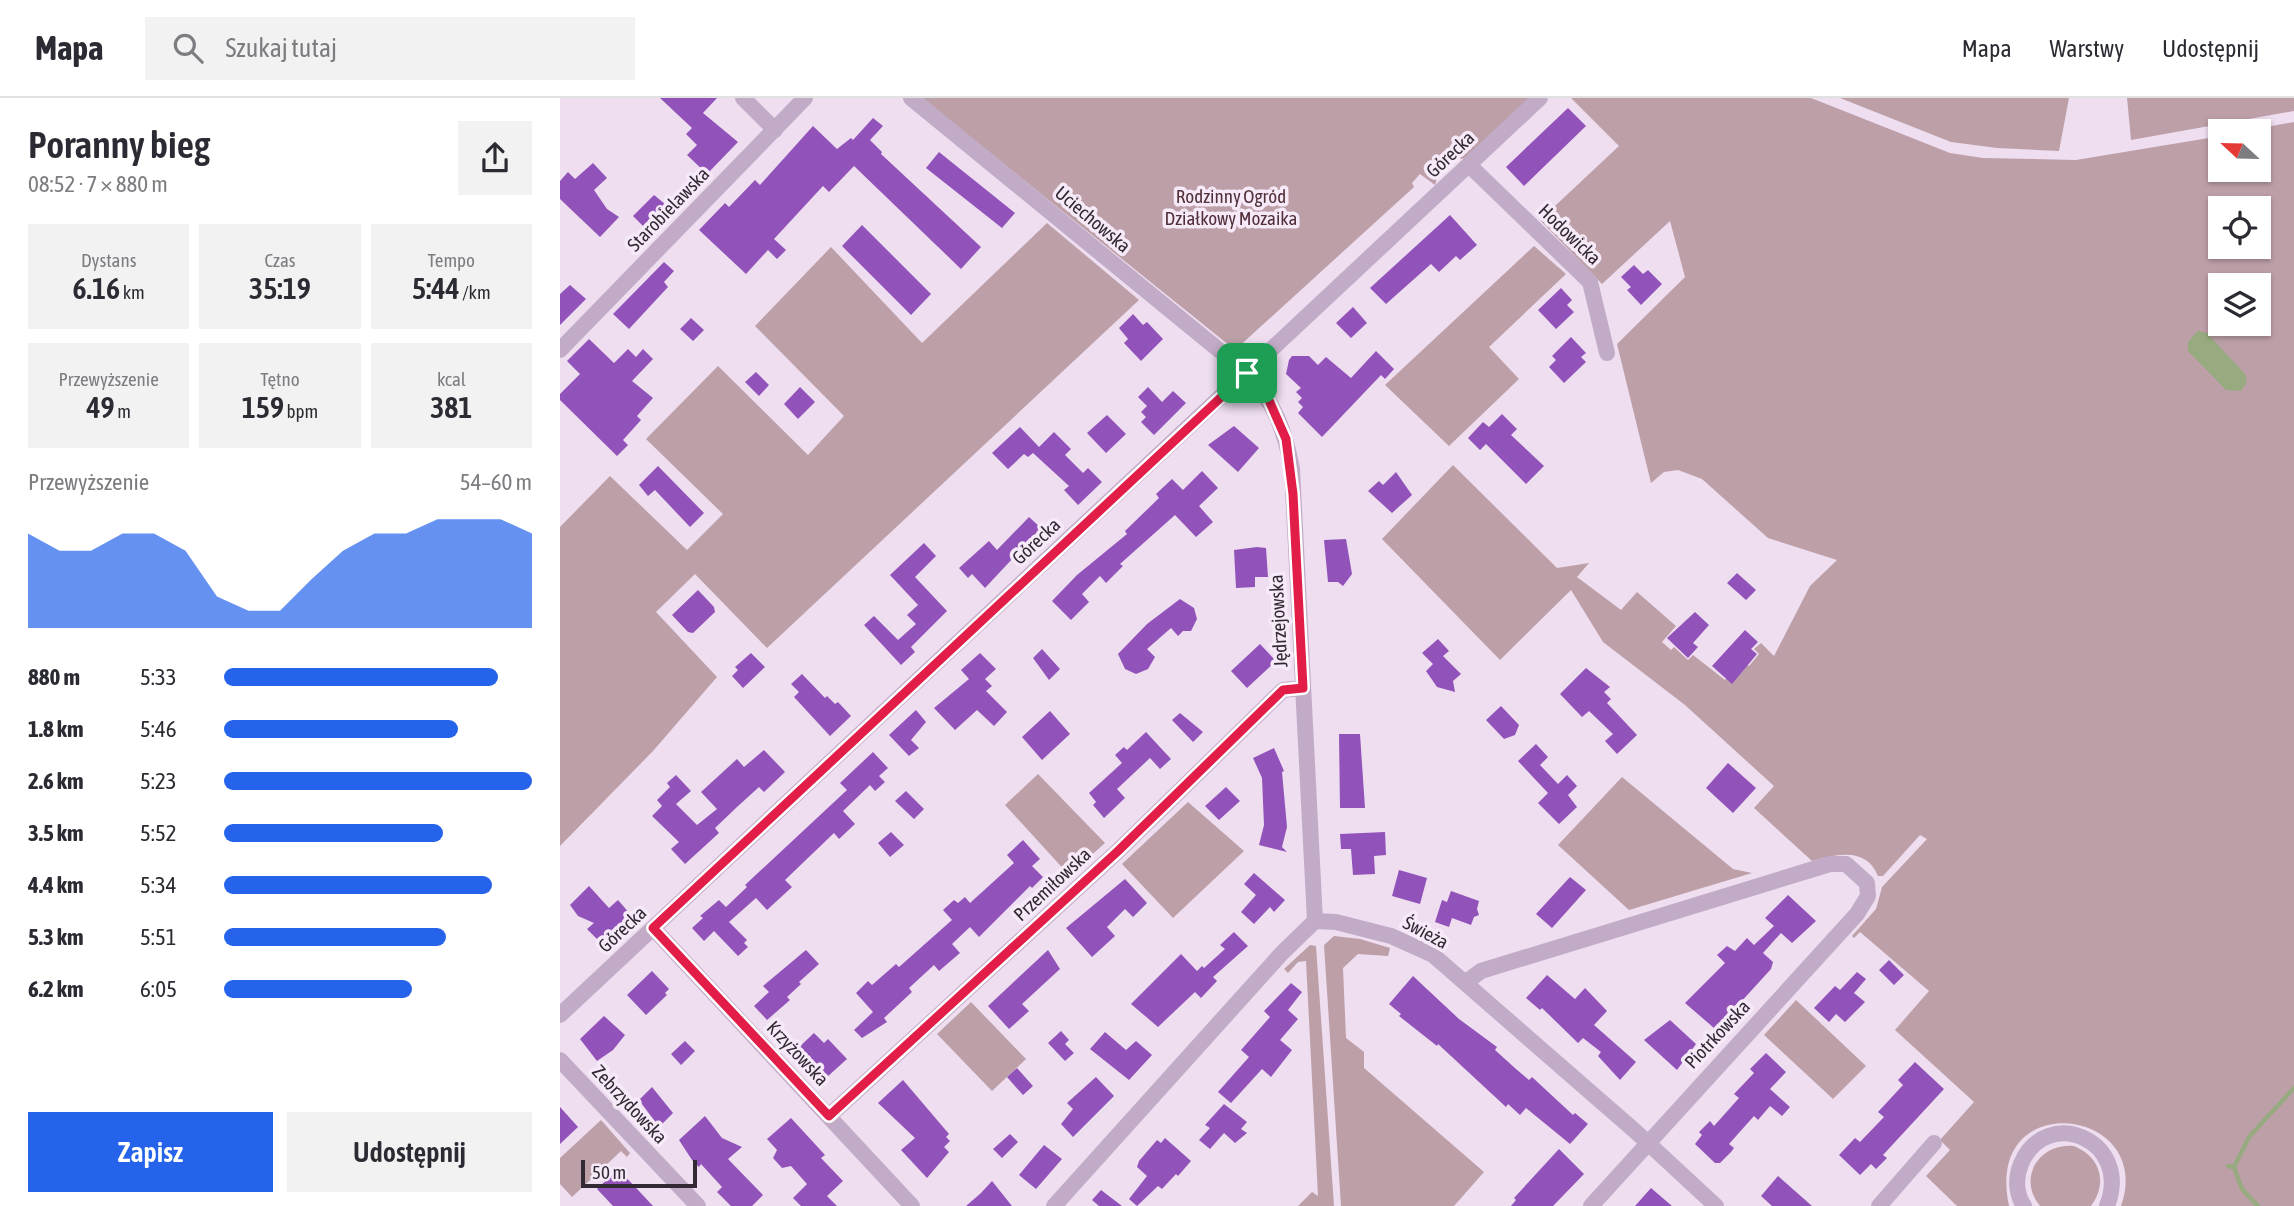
<!DOCTYPE html>
<html lang="pl">
<head>
<meta charset="utf-8">
<style>
  :root { --surface:#fff; --page:#f2f2f3; --text:#2b2b33; --muted:#7c7c81; --line:#e1e1e2; --accent:#2563eb }
  body { margin:0; font-family:"Asap Condensed",sans-serif; background:var(--page); color:var(--text); height:100vh; display:flex; flex-direction:column; font-size:26px; white-space:nowrap }
  * { box-sizing:border-box; margin:0 }
  p { font-size:23px; color:var(--muted) }
  .icon { flex:none; width:38px; height:38px; fill:none; stroke:currentColor; stroke-width:2; stroke-linecap:round; stroke-linejoin:round }
  .map { position:relative; flex:1; overflow:hidden }
  .side { display:flex; flex-direction:column; background:var(--surface); width:560px }
  .side>* { flex:none }
  .needle { width:46px; rotate:292deg }
  .tools { position:absolute; left:1648px; top:21px; display:grid; gap:14px }
  .tools a { display:grid; place-items:center; width:63px; height:63px; border-radius:0px; background:var(--surface); box-shadow:0 2px 5px #0004; font-size:35px }
  .scale { position:absolute; left:21px; bottom:18px; width:116px; box-sizing:border-box; padding-left:7px; border:4px solid #322935; border-top:0; font-size:19px; line-height:24px; white-space:nowrap; color:#322935; -webkit-text-stroke:5px #f7eaf8; paint-order:stroke }
  .pin { position:absolute; display:grid; place-items:center; width:60px; height:60px; color:#fff; margin:-30px; border-radius:14px; box-shadow:0 4px 10px #0006 }
  .round { display:grid; place-items:center; flex:none; width:74px; height:74px; border-radius:0px; background:var(--page) }
  .overview { display:flex; align-items:center; justify-content:space-between; height:119px; padding:0 28px }
  h1 { font-size:38px; font-weight:600; line-height:52px }
  .metrics { display:grid; grid-template-columns:repeat(3,1fr); gap:10px; height:119px; padding:7px 28px }
  .metrics div { display:grid; align-content:center; border-radius:0px; background:var(--page); text-align:center }
  .metrics b { font-size:30px; font-weight:600 }
  .metrics small { font-size:19px; font-weight:400 }
  .metrics p { font-size:19px }
  .chart { height:196px; padding:14px 28px }
  .chart p { display:flex; justify-content:space-between }
  .chart svg { width:100%; height:126px; margin-top:7px; fill:var(--accent); opacity:.7 }
  .cta { display:flex; gap:14px; margin-top:auto; padding:14px 28px }
  .cta a { flex:1; height:80px; border-radius:0px; background:var(--accent); color:#fff; font-size:28px; font-weight:600; line-height:80px; text-align:center }
  .cta a+a { background:var(--page); color:var(--text) }
  ul { padding:0 28px; list-style:none; font-size:23px }
  li { display:grid; grid-template-columns:112px 84px 1fr; align-items:center; height:52px }
  li i { height:18px; border-radius:9px; background:var(--accent) }
  header { display:flex; align-items:center; gap:42px; box-sizing:border-box; height:98px; padding:0 35px; background:var(--surface); border-bottom:2px solid var(--line) }
  header strong { font-size:33px }
  nav { display:flex; gap:38px; margin-inline-start:auto; font-size:24px }
  .search { width:490px; height:63px; background:var(--page); display:flex; align-items:center; gap:18px; box-sizing:border-box; padding:0 24px; border-radius:0px; color:var(--muted); font-size:26px }
  main { display:flex; flex:1; min-height:0 }
  .map>svg:first-child { display:block }
  .green { fill:#bd9fa8; fill-rule:evenodd }
  .water { fill:#98aa80 }
  .lines { fill:none; stroke-linecap:round; stroke-linejoin:round }
  .stream { stroke:#98aa80; stroke-width:4.5 }
  .building { fill:#9153b9 }
  .minor { stroke:#c2abc7; stroke-width:16 }
  .route-casing { stroke:#fff; stroke-width:14 }
  .route { stroke:#e11d48; stroke-width:9 }
  .labels { text-anchor:middle; stroke-width:7; stroke-linejoin:round; paint-order:stroke }
  .street-label { font-size:19px; fill:#322935; stroke:#f7eaf8 }
  .park-label { font-size:19px; fill:#513039; stroke:#f7eaf8 }
</style>
</head>
<body>
<header>
<strong>Mapa</strong>
<div class="search"><svg class="icon" aria-label="search" viewBox="0 0 24 24"><circle cx="10" cy="10" r="6"/><path d="M15 15l6 6"/></svg>Szukaj tutaj</div>
<nav><a>Mapa</a><a>Warstwy</a><a>Udostępnij</a></nav>
</header>
<main>
<section class="side">
<div class="overview"><div><h1>Poranny bieg</h1><p>08:52 · 7 × 880 m</p></div><a class="round"><svg class="icon" aria-label="share" viewBox="0 0 24 24"><path d="M12 15V3M7 8l5-5 5 5M5 13v7h14v-7"/></svg></a></div>
<div class="metrics">
<div><p>Dystans</p><b>6.16<small> km</small></b></div>
<div><p>Czas</p><b>35:19</b></div>
<div><p>Tempo</p><b>5:44<small> /km</small></b></div>
</div>
<div class="metrics">
<div><p>Przewyższenie</p><b>49<small> m</small></b></div>
<div><p>Tętno</p><b>159<small> bpm</small></b></div>
<div><p>kcal</p><b>381</b></div>
</div>
<div class="chart"><p><span>Przewyższenie</span>54–60 m</p>
<svg viewBox="0 0 160 44" preserveAspectRatio="none"><path d="M0 44V11L10 17L20 17L30 11L40 11L50 17L60 33L70 38L80 38L90 27L100 17L110 11L120 11L130 6L140 6L150 6L160 11V44z"/></svg>
</div>
<ul>
<li><b>880 m</b>5:33<i style="width:89%"></i></li>
<li><b>1.8 km</b>5:46<i style="width:76%"></i></li>
<li><b>2.6 km</b>5:23<i style="width:100%"></i></li>
<li><b>3.5 km</b>5:52<i style="width:71%"></i></li>
<li><b>4.4 km</b>5:34<i style="width:87%"></i></li>
<li><b>5.3 km</b>5:51<i style="width:72%"></i></li>
<li><b>6.2 km</b>6:05<i style="width:61%"></i></li>
</ul>
<div class="cta"><a>Zapisz</a><a>Udostępnij</a></div>
</section>
<div class="map">
<svg width="1734" height="1108" viewBox="0 0 1734 1108">
  <rect width="100%" height="100%" fill="#eedef0"/>
  <path class="green" d="M362,0h609l-66,61 -22,-3 -8,29 -15,-11 -8,9 2,4 -179,163z
    M1011,0h240l139,55 33,5 93,2 145,-24v34h38v-39h-15l50,-9v1084h-173c35,-99 -138,-121 -112,0h-52l-31,-30 24,-26 -10,-10 34,-38 -79,-72 34,-39 -69,-59 -6,6 -2,-2 24,-27 6,-22 45,-48 -7,-4 -37,41h-5c-12,-29 -41,-22 -66,-15l-58,-53 20,-22 -89,-81 -82,-63 -32,-52 -71,70 -118,-121 71,-74 104,103 32,-5 -12,14 44,33 16,-18 39,34 -14,16 9,8 3,-3 14,13 5,-5 32,25 17,-19 7,5 10,-12 -5,-5 7,-6 13,13 36,-70 27,-26 -69,-22 -66,-59 -24,-9 -14,2 -13,11 -34,-139 68,-67 -15,-56 -68,63 -62,-64 79,-74zM1661,110h38v39h-38zM1661,187h38v39h-38z
    M1280,0h229l-10,53 -62,-3 -46,-6z
    M1567,0h167v13l-163,29z
    M487,125l92,77 -372,348 -72,-74 -39,38 61,65 -64,74 -93,95v-319l50,-51 77,74 36,-36 -77,-75 72,-73 90,89 36,-39 -89,-90 76,-79 91,96z
    M974,148l32,28 -77,73 30,32 -70,67 -64,-61z
    M478,676l67,69 -36,32 -64,-70z
    M1062,679l111,92 19,4 -123,37 -71,-65z
    M628,704l56,49 -71,67 -51,-54z
    M774,838l26,3 30,9 -2,8 -30,-2 -15,14 3,70 18,14v16l120,104 -30,34h-113l-17,-261z
    M750,847l6,1 18,260h-36l14,-14 6,4 -12,-235 -8,1 -10,11 -4,-4z
    M1236,902l70,66 -33,33 -69,-64z
    M411,904l55,57 -34,32 -55,-57z
    M41,1022l29,33 -3,4 -6,-6 -49,46 -12,-13v-26z
    M1514,1048c27,11 34,37 17,60h-51c-23,-28 -1,-63 34,-60z"/>
  <path class="water" d="M1638,233l9,2 38,41 2,8 -6,9 -15,-1 -38,-39v-9z"/>
  <g class="lines">
    <path class="stream" d="M1668,1068l6,1 15,-30 45,-49
      M1674,1069l8,22 16,17"/>
  </g>
  <path class="building" d="M100,0h57l-14,15 35,29 -31,32 -20,-19 10,-10 -11,-11 6,-6z
    M1008,10l18,18 -62,60 -18,-19z
    M313,20l10,8 -13,14 12,12 -1,2 100,93 -20,22 -107,-103 -25,26 -6,-6 -49,53 12,11 -9,9 -9,-9 -22,24 -47,-44 26,-27 4,4 26,-27 5,5 53,-59 24,23 14,-11 2,2z
    M379,54l76,61 -13,15 -76,-60z
    M33,65l14,15 -13,12 13,19 12,8 -19,20 -40,-38v-18l8,-9 7,7z
    M94,97l11,9 -11,11 7,6 -11,12 -17,-17z
    M890,117l27,30 -17,15 -4,-4 -17,16 -8,-8 -45,40 -16,-16z
    M302,127l69,69 -20,21 -69,-69z
    M104,164l10,9 -10,11 4,5 -39,42 -16,-15z
    M1074,167l9,9 5,-4 14,14 -21,21 -14,-15 4,-3 -10,-10z
    M10,187l16,14 -26,26v-31z
    M1001,190l11,12 -5,5 7,7 -18,17 -18,-19z
    M793,209l14,16 -16,15 -15,-15z
    M573,216l10,11 4,-3 16,17 -22,22 -17,-18 4,-4 -9,-11z
    M131,220l13,12 -11,11 -13,-12z
    M1011,239l15,16 -5,4 5,5 -22,21 -15,-16 7,-7 -4,-4z
    M29,241l25,24 14,-14 8,8 7,-8 10,10 -21,22 21,17 -16,18 4,4 -18,20 5,5 -11,11 -57,-56v-6l20,-20 -13,-13z
    M816,253l18,18 -9,10 -4,-4 -59,62 -24,-24 5,-6 -5,-5 4,-4 -6,-6 5,-4 -15,-14 3,-14 3,-4h17l9,9 8,-8 25,21z
    M196,274l13,13 -10,11 -14,-14z
    M240,289l15,15 -17,17 -14,-15z
    M588,289l14,15 11,-11 13,12 -32,32 -13,-13 5,-5 -5,-5 6,-6 -9,-9z
    M942,316l15,15 -6,6 33,31 -18,18 -40,-40 -6,6 -12,-12 15,-16 6,5z
    M547,317l19,19 -20,19 -19,-20z
    M674,328l25,22 -21,24 -30,-27z
    M460,329l19,20 15,-15 17,17 -6,6 18,18 5,-5 14,14 -24,23 -14,-15 5,-4 -36,-33 -5,4 -4,-3 -16,15 -16,-16z
    M98,368l46,47 -14,14 -35,-37 -7,6 -9,-11z
    M642,373l16,17 -19,18 14,16 -17,15 -21,-22 -55,49 3,2 -17,17 -6,-7 -18,18 7,8 -18,18 -19,-19 25,-26 50,-41 -2,-3 34,-33 -3,-4 16,-15 11,11z
    M836,374l16,23 -20,18 -24,-22 11,-10 4,4z
    M469,419l12,11 -56,60 -13,-14 -4,4 -9,-10 30,-27 8,9z
    M786,441l6,35 -9,12 -5,-4h-10l-4,-42z
    M364,445l12,13 -21,21 32,34 -36,36 4,5 -14,13 -37,-40 10,-9 24,24 18,-16 -9,-9 11,-10 -28,-30z
    M697,449l9,1 2,29h-13v10l-19,1 -2,-38z
    M1177,475l19,17 -10,10 -19,-17z
    M138,492l16,17 1,5 -22,21 -5,-1 -16,-17z
    M620,501l14,9 3,11 -6,12h-8l-5,5 -7,-8 -24,21 8,8 -7,12 -12,5 -11,-5 -7,-15 29,-30z
    M1135,514l14,13 -16,18 5,4 -10,11 -21,-20z
    M1185,532l13,12 -7,7 6,5 -25,30 -20,-18z
    M878,541l11,12 -6,5 18,18 -8,7 2,11 -18,-5 -11,-16 7,-7 -11,-11z
    M700,546l16,17 -29,27 -16,-17z
    M482,551l18,20 -11,11 -16,-22z
    M191,555l14,14 -22,21 -11,-12 6,-6 -3,-3z
    M420,555l16,16 -11,10 7,7 -6,5 21,21 -13,14 -17,-16 -22,20 -21,-22 35,-29 -8,-9z
    M1026,570l24,19 -6,5 7,7 -4,4 30,32 -20,19 -12,-13 8,-7 -24,-23 -7,6 -22,-23z
    M242,576l23,24 2,-2 8,8 3,-2 13,14 -21,20 -36,-39 5,-5 -8,-8z
    M941,608l18,19 -4,10 -11,4 -18,-19z
    M356,612l10,12 -15,18 8,8 -10,8 -20,-21z
    M490,613l20,23 -28,26 -20,-23z
    M620,615l23,19 -10,10 -21,-22z
    M586,634l25,27 -11,10 -10,-11 -33,31 8,9 -21,20 -11,-13 3,-3 -7,-9 33,-30 -7,-8 9,-8 3,3z
    M779,636h21l5,74h-25z
    M976,646l12,13 -8,8 18,19 9,-9 10,11 -9,9 9,12 -18,17 -21,-21 10,-10 -30,-32z
    M714,650l10,23 -2,1 5,55 -5,20 5,5 -28,-7 5,-20 -2,-47 -9,-20z
    M204,652l21,22 -21,20 -5,-5 -22,20 -22,21 4,5 -34,31 -14,-15 8,-7 -27,-26 10,-10 -5,-6 13,-13 -3,-4 9,-8 15,16 -15,13 21,21 20,-16 -16,-17 36,-33 7,8z
    M313,654l15,16 -9,8 6,6 -10,9 -5,-6 -27,26 12,13 -16,15 -5,-6 -49,47 7,7 -25,23 -11,-12 -27,24 18,18 -3,3 4,4 -10,9 -24,-25 -10,10 -12,-13 11,-10 -3,-2 19,-16 7,7 21,-20 -2,-2 102,-95 -7,-7z
    M1168,665l28,25 -23,25 -27,-25z
    M666,689l14,14 -21,19 -14,-14z
    M346,693l18,18 -10,10 -19,-18z
    M331,734l13,13 -14,12 -12,-14z
    M825,734l1,23 -12,1 1,18 -22,1 -2,-26h-10l-1,-15z
    M463,742l17,19 -8,7 11,11 -11,11 -2,-2 -51,51 -9,-10 -18,17 8,9 -21,18 -5,-6 -25,23 3,4 -28,26 3,4 -25,16 -8,-8 19,-18 -17,-19 12,-12 4,4 24,-21 3,3 53,-47 -9,-10 11,-10 4,3 7,-6 5,6 44,-40 -7,-8z
    M839,772l28,8 -7,26 -28,-8z
    M694,775l31,27 -11,12 -4,-5 -16,17 -13,-12 15,-17 -12,-11z
    M1010,779l16,13 -34,38 -16,-14z
    M565,781l22,24 -14,14 -8,-8 -18,18 8,9 -23,21 -26,-29z
    M29,788l20,22 9,-8 13,15 -30,28 -14,-14 7,-6 -16,-7 -8,-11z
    M891,793l28,10 -2,8 2,6 -5,2 -3,8 -19,-7 -3,9 -14,-5 7,-22 5,2z
    M1228,797l28,26 -24,22 -11,-10 -18,20 10,9 -2,7 -52,57 -2,-2 -3,4 -29,-25 40,-40 -8,-8 10,-9 8,5 12,-13 7,7 20,-19 -9,-8z
    M674,834l14,14 -35,31 4,4 -16,17 -6,-6 -37,35 -27,-23 50,-50 16,17 5,-5 2,2 21,-19 -5,-4z
    M246,852l13,14 -20,18 2,2 -14,13 3,3 -23,20 -13,-14 15,-14 -6,-6z
    M488,852l12,19 -38,35 7,7 -20,18 -21,-23z
    M1329,862l15,15 -10,10 -15,-15z
    M92,873l17,18 -4,4 2,2 -21,20 -19,-20z
    M1297,874l9,7 -12,14 11,9 -20,20 -9,-8 -7,8 -15,-14 21,-22 5,4z
    M987,877l28,24 10,-11 22,23 -13,14 42,37 -16,18 -22,-24 3,-4 -18,-14 -5,5 -36,-35 -2,2 -14,-12z
    M853,878l46,43 38,28 -2,3 21,19 13,11 3,-3 41,38 2,-2 13,11 -18,20 -44,-36 -6,7 -12,-11 -2,3 -68,-63 -1,2 -38,-30 2,-2 -12,-10z
    M731,885l11,9 -14,18 10,9 -18,21 12,10 -21,27 -9,-8 -31,34 -13,-11 31,-35 -8,-7 29,-33 -6,-6z
    M44,918l21,19 -12,15 -16,11 -17,-22z
    M1110,922l26,24 -19,26 -33,-30z
    M501,933l8,9 -4,4 9,9 -9,8 -17,-18z
    M545,934l21,18 10,-9 16,14 -23,25 -39,-31z
    M254,935l10,10 4,-4 19,20 -20,18 -31,-27z
    M125,943l10,10 -14,14 -10,-11z
    M1206,955l20,19 -16,17 20,18 -8,9 -12,-10 -12,14 -4,-4 -25,28 5,4 -3,4 -11,11h-5l-20,-19 7,-9 -3,-3 11,-11 4,5 25,-28 -5,-4 20,-21 -4,-4z
    M1355,964l29,27 -61,66 4,3 -11,11 -5,-5 -11,11 -21,-20 16,-17 5,4 24,-25 -6,-5 25,-27 -5,-5z
    M457,970l16,18 -10,9 -16,-18z
    M536,979l18,19 -41,41 -12,-13 12,-15 -6,-6z
    M343,982l46,54 -3,3 4,4 -6,6 5,5 -22,26 -26,-28 14,-12 -37,-35z
    M92,989l21,26 -14,14 -20,-27z
    M664,1006l23,18 -6,7 6,4 -12,10 -11,-10 -14,16 -11,-9 11,-12 -5,-3z
    M0,1009l18,20 -18,17z
    M145,1018l17,22 20,9 -14,12 35,36 -11,11h-21l-14,-14 5,-5 -21,-23 -2,3 -7,-7 -13,-20z
    M231,1020l34,37 -4,3 22,23 -16,15 10,10h-36l-8,-8 14,-14 -16,-18 -9,2 -9,-10 4,-8 -10,-11z
    M450,1036l8,8 -16,16 -9,-9z
    M605,1040l26,23 -13,15 -2,-2 -14,15 -4,-3 -21,20 -8,-7 18,-23 -10,-9 2,-6 18,-21 4,3z
    M484,1047l18,14 -26,30 -17,-14z
    M999,1051l25,25 -31,32h-42l5,-6 -2,-2z
    M58,1071l21,22 14,15h-40l-16,-17z
    M1218,1078l34,30h-40l-11,-10z
    M432,1083l20,25h-46l15,-13z
    M1091,1090l21,18h-37z
    M541,1092l21,16h-23l-7,-6z"/>
  <g class="lines">
    <path class="minor" d="M183,0l32,32
      M351,0l336,275c27,28 38,58 45,96l23,452
      M909,67l121,117 17,71
      M0,252l245,-252
      M93,830l259,278
      M905,885l16,-12 349,-107h16l21,19 1,13 -11,18 -266,292
      M0,917l980,-917
      M0,962l138,146
      M269,1018l289,-265 165,-161 20,-2
      M494,1108l228,-253 33,-32 21,1 55,14 42,19 202,176 81,75
      M1319,1108l55,-63
      M1464,1108c-8,-12 -9,-28 -3,-42 25,-60 112,-24 86,42"/>
  </g>
  <g class="lines">
    <g class="route-casing">
      <path id="route" d="M687,275l21,25 18,41 7,55 10,194 -20,2 -165,161 -289,265 -176,-188z"/>
    </g>
    <use href="#route" class="route"/>
  </g>
  <g class="labels">
    <g class="street-label">
      <text transform="translate(890 56) rotate(-43)" y="7">Górecka</text>
      <text transform="translate(108 111) rotate(-46)" y="7">Starobielawska</text>
      <text transform="translate(533 121) rotate(40)" y="7">Uciechowska</text>
      <text transform="translate(1010 136) rotate(44)" y="7">Hodowicka</text>
      <text transform="translate(476 443) rotate(-43)" y="7">Górecka</text>
      <text transform="translate(718 523) rotate(-93)" y="7">Jędrzejowska</text>
      <text transform="translate(492 786) rotate(-43)" y="7">Przemiłowska</text>
      <text transform="translate(62 831) rotate(-43)" y="7">Górecka</text>
      <text transform="translate(866 834) rotate(28)" y="7">Świeża</text>
      <text transform="translate(1157 936) rotate(-47)" y="7">Piotrkowska</text>
      <text transform="translate(238 955) rotate(47)" y="7">Krzyżowska</text>
      <text transform="translate(70 1006) rotate(47)" y="7">Zebrzydowska</text>
    </g>
    <g class="park-label">
      <text x="671" y="105">Rodzinny Ogród<tspan x="671" dy="22">Działkowy Mozaika</tspan></text>
    </g>
  </g>
</svg>
<div class="tools">
<a><svg class="needle" viewBox="-14 -14 28 28"><path d="M0-13l5 13h-10z" fill="#e53935"/><path d="M0 13l5-13h-10z" fill="#7c7c81"/></svg></a>
<a><svg class="icon" aria-label="locate" viewBox="0 0 24 24"><circle cx="12" cy="12" r="6"/><path d="M12 2v4M12 18v4M2 12h4M18 12h4"/></svg></a>
<a><svg class="icon" aria-label="layers" viewBox="0 0 24 24"><path d="M12 4l9 5-9 5-9-5zM3 14l9 5 9-5"/></svg></a>
</div>
<div class="scale">50 m</div>
<div class="pin" style="left:687px;top:275px;background:#1e9e55"><svg class="icon" aria-label="arrive" viewBox="0 0 24 24"><path d="M6 21V4h12l-3 4 3 4H6"/></svg></div>
</div>
</main>
</body>
</html>
